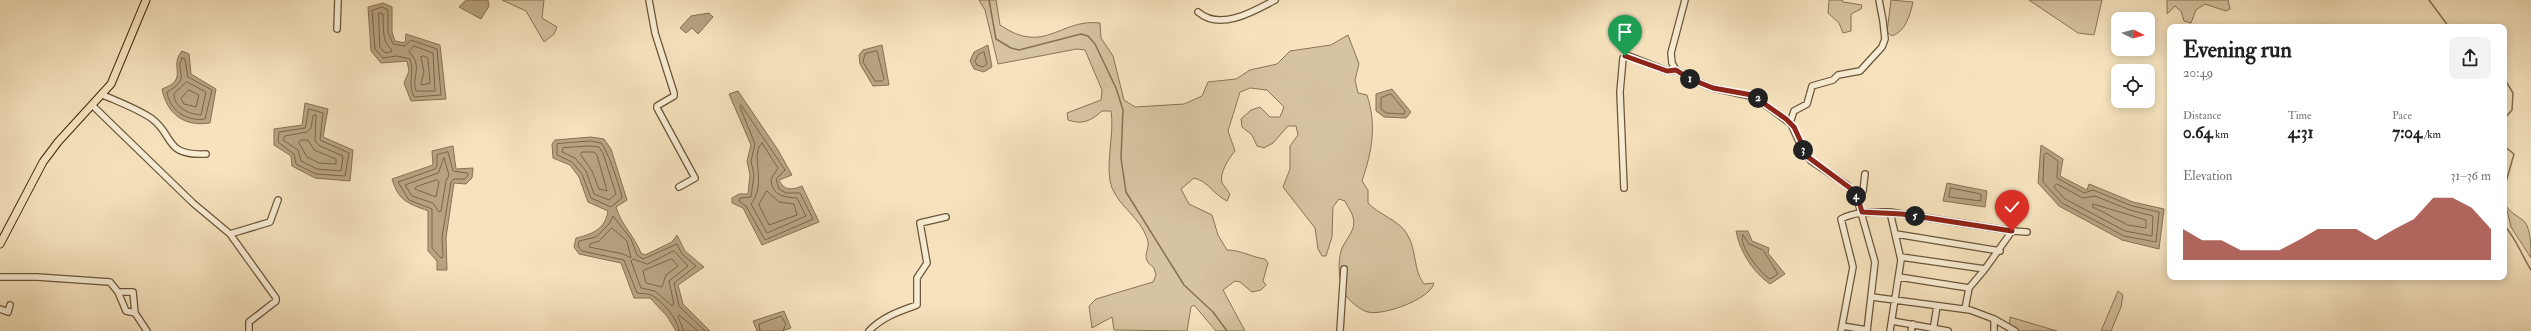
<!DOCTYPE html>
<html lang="en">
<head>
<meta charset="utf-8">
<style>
  :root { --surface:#fff; --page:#f2f2f2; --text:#222; --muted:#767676; --accent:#8f2418 }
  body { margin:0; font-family:"IM FELL Double Pica",serif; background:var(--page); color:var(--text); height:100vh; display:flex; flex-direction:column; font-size:15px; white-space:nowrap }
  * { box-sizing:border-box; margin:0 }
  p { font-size:13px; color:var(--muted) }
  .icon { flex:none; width:22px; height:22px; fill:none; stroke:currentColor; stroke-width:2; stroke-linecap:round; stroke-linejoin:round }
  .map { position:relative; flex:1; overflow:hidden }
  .side { position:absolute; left:2167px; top:24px; width:340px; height:256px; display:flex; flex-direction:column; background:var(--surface); border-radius:8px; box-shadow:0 2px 10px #0003 }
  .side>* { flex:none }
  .needle { width:26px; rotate:96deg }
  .buttons { position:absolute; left:2111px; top:12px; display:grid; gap:8px }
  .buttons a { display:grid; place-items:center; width:44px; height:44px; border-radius:8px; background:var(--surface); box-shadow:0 2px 10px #0003; font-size:20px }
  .pin { position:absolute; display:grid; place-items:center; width:34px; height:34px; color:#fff; margin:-41px -17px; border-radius:50% 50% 50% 0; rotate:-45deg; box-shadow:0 0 4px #0007 }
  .pin .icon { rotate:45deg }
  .km { position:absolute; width:20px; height:20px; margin:-10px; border-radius:50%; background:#222; color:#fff; font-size:11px; line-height:20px; text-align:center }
  .round { display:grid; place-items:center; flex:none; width:42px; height:42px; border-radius:8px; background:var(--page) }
  .summary { display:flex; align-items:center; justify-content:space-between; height:68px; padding:0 16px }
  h1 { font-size:22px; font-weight:700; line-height:30px }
  .metrics { display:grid; grid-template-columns:repeat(3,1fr); gap:6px; height:68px; padding:4px 16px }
  .metrics div { display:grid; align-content:center }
  .metrics b { font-size:17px; font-weight:700 }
  .metrics small { font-size:11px; font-weight:400 }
  .metrics p { font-size:11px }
  .chart { height:112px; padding:8px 16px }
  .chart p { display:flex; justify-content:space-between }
  .chart svg { width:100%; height:72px; margin-top:4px; fill:var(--accent); opacity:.7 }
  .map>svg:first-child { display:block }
  .green { fill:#d6c3a0; stroke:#897556 }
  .water { fill:#b7a381; stroke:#867152 }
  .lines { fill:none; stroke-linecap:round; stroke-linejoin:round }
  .shore { stroke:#7a6546; stroke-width:1 }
  .stream { stroke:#867152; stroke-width:1.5 }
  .minor-casing { stroke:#6a5638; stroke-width:8 }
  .major-casing { stroke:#3c270c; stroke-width:9 }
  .minor { stroke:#f9edd5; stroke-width:5.5 }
  .major { stroke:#f6e3be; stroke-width:7 }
  .route-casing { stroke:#fff; stroke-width:8 }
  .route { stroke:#8f2418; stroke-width:5 }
</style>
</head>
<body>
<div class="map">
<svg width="2531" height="331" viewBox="0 0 2531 331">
  <rect width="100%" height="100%" fill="#f6e3be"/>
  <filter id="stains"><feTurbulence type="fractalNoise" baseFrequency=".005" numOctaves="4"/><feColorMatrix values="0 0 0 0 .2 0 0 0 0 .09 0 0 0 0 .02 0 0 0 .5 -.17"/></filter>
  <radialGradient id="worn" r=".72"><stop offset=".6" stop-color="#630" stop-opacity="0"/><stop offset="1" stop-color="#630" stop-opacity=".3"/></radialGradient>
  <path class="green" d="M502,0h42l-2,18 15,9 -3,7 -10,8 -18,-31z
    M979,0h17l4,25c45,31 60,-7 100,-2l1,15 12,18 11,44 11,7 49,-3 18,-8 6,-14 28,-3 14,-9 27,-6 13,-13 41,-6 17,-10 11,29 -4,16 3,13 9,2c10,31 5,56 -5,86l6,9v13c11,12 31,17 39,31 10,16 6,36 17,50l10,-1c-3,16 -51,33 -66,29 -6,-1 -16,-9 -20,-14 -10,-11 -11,-37 -6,-50 4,-9 15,-19 11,-31 -1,-5 -6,-11 -8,-16l-6,-2 -6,8 -1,30 -6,19h-4l-4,-7 -3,-21 -32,-41 7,-18v-23l8,-11 -2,-9h-8l-15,17 -9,5 -7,-2 -5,-11 -10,-8 -1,-8 10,-9 9,-3 10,10h10l4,-10 -17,-17 -17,-2 -10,4 -12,39 7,20c-6,7 -16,22 -13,32 2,3 6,8 8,11l-3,7c-13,-6 -19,-20 -33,-23l-13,11 8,15 23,11 6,20 9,15c14,0 24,7 38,9l3,4 -5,18 3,4 -5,5 -9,2 -12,-10 -5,-1 -12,9 22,41h-29l-22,-26 -3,2 -4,24 -73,-1 -2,-13 -20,11 -3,-22 7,-7 57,-17 3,-7 -2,-7c-16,-12 -2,-17 -7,-30 -7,-20 -27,-31 -35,-50 -8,-20 3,-55 -1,-77h-9c-11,10 -20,14 -34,9l-1,-7 34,-13 1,-10 -17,-40 -8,-1 -79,15 -13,-54z
    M1829,0h13l1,2 19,3 -1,4 -10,5v17l-8,2 -4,-10 -11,-10z
    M1891,0l22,2c-3,13 -7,29 -21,34l-5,-4z
    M2029,0h73l-8,35 -16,-2z
    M2167,0h61l2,9 -4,2 -21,-7 -9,6 -5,13 -7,-2 -3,-10 -6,-5 -8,8z
    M2506,206c7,9 11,9 19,16 6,9 6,25 6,36l-20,-31z
    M2118,291l5,4 -2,12 -10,24h-10z
    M2010,317l47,14h-48z"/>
  <path class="water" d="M466,0h22l1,6 -8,13 -22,-12z
    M383,3l9,4v25l3,9 10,2 1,-9 34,11 6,54 -35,2 -7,-18 5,-12 -2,-10 -26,2 -10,-12 -3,-44z
    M709,13l4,4 -15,17 -6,-6 -6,5 -6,-5 11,-12z
    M882,45l7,40 -16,1 -13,-22 -1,-9 4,-5z
    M988,45l4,22 -8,5 -10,-3 -4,-8 4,-9z
    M182,51l7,3 2,20 25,15 -6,34c-26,4 -43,-9 -48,-34 28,-10 6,-22 20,-38z
    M1392,89l19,23 -5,6 -22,-1 -8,-6v-17z
    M738,91l40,59 14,25 -13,5c5,11 13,10 23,6l17,36 -57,23 -19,-37 -11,-5v-5l7,-4h9l2,-19 -3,-14 4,-16 -22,-51z
    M305,103l23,6 -5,28 30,13 -3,31 -35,-3 -23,-12 -1,-10 -17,-11v-16l28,-4z
    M591,137l13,2 7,10 16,51 -11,7c6,19 17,27 25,46l4,2 27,-13 5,-7 8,16 19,16 -26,18 5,19 27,27h-34l-9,-15 -17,-18h-16l-13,-35 -42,-9 -5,-7 2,-9c17,-4 29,-9 32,-27l-20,-9 -9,-25 -9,-12 -17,-7 -1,-14 3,-4z
    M2041,145l22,14 -3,17 27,14 2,-6 44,18 31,7 -5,40 -37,-9 -63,-34 -21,-23z
    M453,146l3,23 17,-1 -1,10 -6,6 -12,-1 -8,55 1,32h-10v-9l-9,-10v-40c-20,-8 -29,-9 -36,-32l41,-14 -1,-14z
    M1947,183l40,8 -2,16 -42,-6z
    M1736,231h12l4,10 17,7 -1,5 17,21 -15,10c-18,-13 -30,-32 -34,-53z
    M784,311l7,17 -9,3h-25l-4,-10z"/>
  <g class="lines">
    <path class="shore" d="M382,7l6,3v22l5,12 12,2 6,-6 26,9 4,46 -27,2c-7,-15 1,-23 -4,-38l-13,-3 -14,2 -8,-9 -3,-38z
      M379,13l4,1c1,12 -2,27 9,36l-1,2 -6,1 -5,-6z
      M414,46l19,7 2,38h-19c-5,-16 8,-24 -7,-39z
      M877,51l7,28 -2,2h-7l-12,-19 2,-8z
      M984,52l3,12 -4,3 -6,-2 -2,-4 3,-6z
      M424,56l4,2 2,25 -8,2 -1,-2 3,-11 -3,-15z
      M182,58l3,1 3,18 24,13 -7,29c-18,3 -36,-9 -38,-27 26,-15 7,-19 15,-34z
      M187,82l19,10 -5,23c-12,-1 -27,-7 -27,-21z
      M189,90l10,5 -3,12 -12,-3 -3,-5z
      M1391,94l14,17 -1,3 -18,-1 -5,-4v-11z
      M741,105l44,65 -9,9 3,10 7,4h14l13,26 -48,21 -19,-34 -7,-5 1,-3 11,-1 3,-22 -3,-14 4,-17 -15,-37z
      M309,109l14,4 -3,27 29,13 -4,23 -29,-2 -20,-10 -2,-10 -16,-12 1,-10 26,-4z
      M316,115l-1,26 5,5 23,10 -2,15 -24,-2 -16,-8 -3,-11 -15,-10 2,-4 22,-4 4,-4 2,-12z
      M301,140h7l6,10 22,9v5l-17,-1 -12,-6 -8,-14z
      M590,141l11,2c6,6 20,46 21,55l-11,9 -20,-9 -9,-24 -10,-12 -15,-7v-11z
      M762,143l16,25 -7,11c1,17 13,18 26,19l9,18 -39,17 -16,-29c17,-22 -2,-49 11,-61z
      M590,146l9,1 4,6 13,41 -7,6 -15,-6 -8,-23 -11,-13 -13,-6 1,-4z
      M448,152l5,19 14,2 1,2 -3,4h-11l-3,3 -9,55 1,20 -2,1 -9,-10v-39l-23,-9 -11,-18 37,-13 2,-4v-10z
      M582,152h12l3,3 10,36 -8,-2 -7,-18 -11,-16z
      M2047,153l11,8 -1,17 27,15 9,-3 39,16 27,6 -3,30 -32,-6 -62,-33 -19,-21 1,-27z
      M444,158l5,17 -3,6 -5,30 -2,1 -6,-9 -21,-7 -7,-11 33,-12z
      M437,180l2,2 -3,15 -21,-8 1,-2z
      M2057,184l26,14 12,-2 35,14 23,6 -1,20 -27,-5 -60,-32 -11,-12z
      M1951,188l30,6v7l-32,-4z
      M767,191l12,11 15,2 3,11 -28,10 -10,-20z
      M2093,204l53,16v8l-18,-3 -35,-18z
      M612,228l15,13 4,17 -8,-4 -34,-7 1,-3 9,-3z
      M1743,235l6,9 14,6 15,24 -8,5c-9,-5 -33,-35 -27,-44z
      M674,251l14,15 -19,15 5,23 -2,2 -17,-15 -14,-3 -10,-27 2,-2 14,5z
      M672,259l6,7 -12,9 -4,12 -16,-4 -3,-12z
      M679,331c-1,-12 -16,-29 -26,-35 -4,-3 -11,-2 -16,-3l-13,-33 -42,-9 -4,-5 1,-5 17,-4 13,-13 4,-8 18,23 6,16 6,4 34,-15 5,10 14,12 -22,17 5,23 26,25
      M684,331l-6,-14 1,-2 19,16
      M760,331l-1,-7 22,-8 5,8 -3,7"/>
    <path class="stream" d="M989,0l7,39 15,9 8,2 62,-16 7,2 7,8 21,44 7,22 -2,48 5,34 58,93 29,27 14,19
      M2429,0l20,27
      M2504,78l9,15 -1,17 -8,9
      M2504,146l10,8 -10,35
      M2504,225c12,13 17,29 27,45"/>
    <g class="minor-casing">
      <path id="minor" d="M649,0l6,33 19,60v3l-17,10v2l38,70 -16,9
        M1685,0l-14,53 1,10 4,7 12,8 25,10 42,9 36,27 12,26 8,11 36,24 9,10 19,67 -8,69
        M1198,12c22,19 55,0 77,-12
        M337,29l1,-29
        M103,95c16,7 33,13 48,23 24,17 12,38 55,36
        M93,106l100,97 37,31 46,64v3l-27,21v9
        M1790,123l4,-12 13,-7 5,-18 21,-6 5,-5 22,-4 22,-24 3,-8 -2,-18 -4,-21
        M1624,188l-4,-96 3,-34 6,-2 38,15 9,-1
        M1857,197l6,-6 2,-17
        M1890,212l122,19 -27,38
        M2012,231l15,1
        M230,234l40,-12 8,-22
        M1896,234l104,17
        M0,277h37l73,5 8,10h15l2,21 12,18
        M1899,277l70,11 16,-19 -84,-12
        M118,292l8,19 9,2
        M1872,297l98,13 24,9v12
        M0,309l8,3 2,-7
        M1965,309l4,-21
        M1994,319l21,12
        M1892,321l56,10
        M1842,326l25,4
        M869,331c13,-14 31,-20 48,-26v-27l10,-15 -7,-40 26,-6
        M1340,331l4,-62
        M1841,331l12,-64 -12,-48c15,-8 32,-7 49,-7l11,48 -11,71
        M1911,331l2,-7
        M1933,331l4,-25"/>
    </g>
    <g class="major-casing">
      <path id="major" d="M0,244l43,-82 15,-20 53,-58 35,-84"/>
    </g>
    <use href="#minor" class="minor"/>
    <use href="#major" class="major"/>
  </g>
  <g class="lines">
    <g class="route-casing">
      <path id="route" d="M1625,56l42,15 9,-1 12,8 25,10 39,7 34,24 8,8 14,30 42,31 8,10 4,14 40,2 110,17"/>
    </g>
    <use href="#route" class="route"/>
  </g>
  <rect width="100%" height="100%" filter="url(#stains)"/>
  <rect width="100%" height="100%" fill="url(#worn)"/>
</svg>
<div class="buttons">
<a><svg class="needle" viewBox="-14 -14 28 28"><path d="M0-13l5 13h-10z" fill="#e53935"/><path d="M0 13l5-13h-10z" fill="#767676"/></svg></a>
<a><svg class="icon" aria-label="locate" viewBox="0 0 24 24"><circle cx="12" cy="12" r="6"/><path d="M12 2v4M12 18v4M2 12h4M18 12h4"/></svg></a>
</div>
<div class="pin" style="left:1625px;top:56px;background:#1e9e55"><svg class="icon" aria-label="arrive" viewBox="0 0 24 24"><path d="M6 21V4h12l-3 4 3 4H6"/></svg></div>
<div class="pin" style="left:2012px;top:231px;background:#d93025"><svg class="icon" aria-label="check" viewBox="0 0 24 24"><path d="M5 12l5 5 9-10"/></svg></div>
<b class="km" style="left:1690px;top:79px">1</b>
<b class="km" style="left:1758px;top:98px">2</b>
<b class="km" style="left:1803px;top:150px">3</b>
<b class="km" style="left:1856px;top:196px">4</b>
<b class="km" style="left:1915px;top:216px">5</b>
<section class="side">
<div class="summary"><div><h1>Evening run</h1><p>20:49</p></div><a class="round"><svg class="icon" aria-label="share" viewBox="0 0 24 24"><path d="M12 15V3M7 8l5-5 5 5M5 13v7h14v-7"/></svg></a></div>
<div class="metrics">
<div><p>Distance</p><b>0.64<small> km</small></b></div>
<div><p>Time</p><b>4:31</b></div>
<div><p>Pace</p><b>7:04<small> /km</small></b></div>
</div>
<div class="chart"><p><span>Elevation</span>31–36 m</p>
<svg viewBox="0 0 160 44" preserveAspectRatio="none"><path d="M0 44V25L10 32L20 32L30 38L40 38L50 38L60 32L70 25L80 25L90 25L100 32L110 25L120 19L130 6L140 6L150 12L160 25V44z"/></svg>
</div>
</section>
</div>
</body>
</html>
